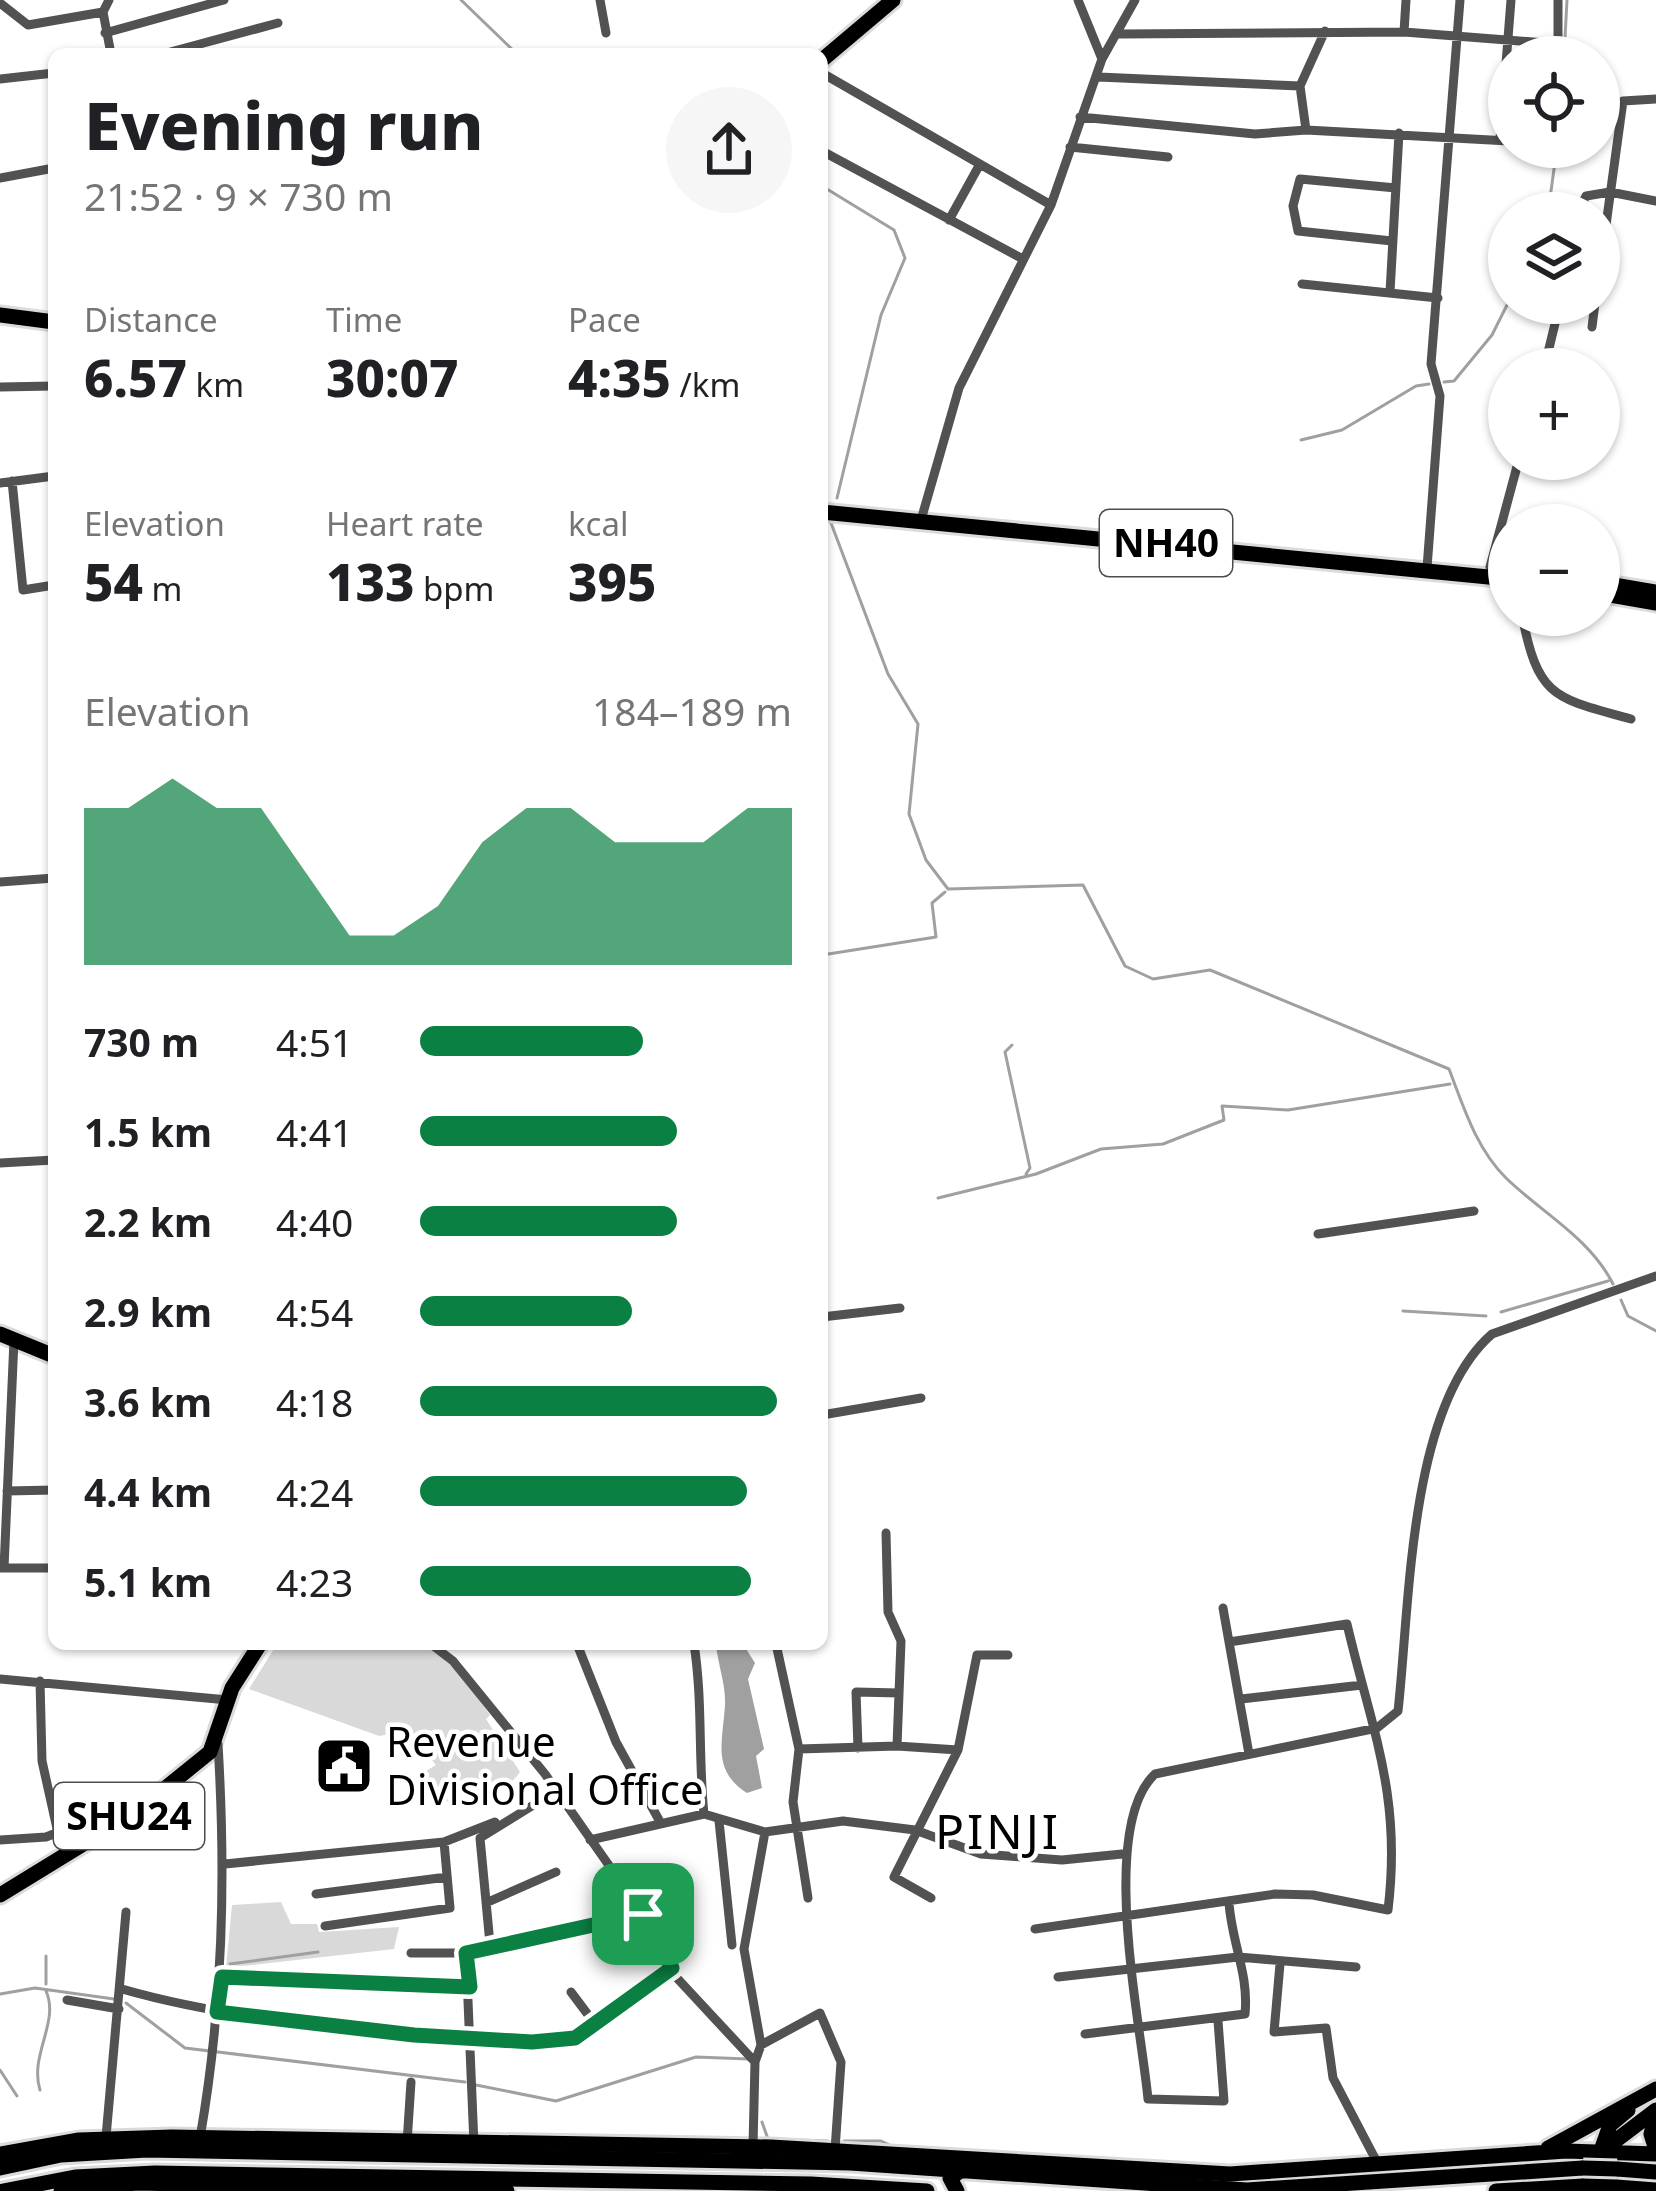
<!DOCTYPE html>
<html lang="en">
<head>
<meta charset="utf-8">
<style>
  :root { --surface:#fff; --page:#f6f6f6; --text:#202124; --muted:#757577; --accent:#0b8043 }
  body { margin:0; font-family:"Noto Sans",sans-serif; background:var(--page); color:var(--text); height:100vh; display:flex; flex-direction:column; font-size:45px; white-space:nowrap }
  * { box-sizing:border-box; margin:0 }
  p { font-size:39px; color:var(--muted) }
  .icon { flex:none; width:66px; height:66px; fill:none; stroke:currentColor; stroke-width:2; stroke-linecap:round; stroke-linejoin:round }
  .map { position:relative; flex:1; overflow:hidden }
  .side { position:absolute; left:48px; top:48px; width:780px; height:1602px; display:flex; flex-direction:column; background:var(--surface); border-radius:18px; box-shadow:0 3px 9px #0004 }
  .side>* { flex:none }
  .buttons { position:absolute; left:1488px; top:36px; display:grid; gap:24px }
  .buttons a { display:grid; place-items:center; width:132px; height:132px; border-radius:50%; background:var(--surface); box-shadow:0 3px 9px #0004; font-size:60px }
  .pin { position:absolute; display:grid; place-items:center; width:102px; height:102px; color:#fff; margin:-51px; border-radius:24px; box-shadow:0 6px 18px #0006 }
  .round { display:grid; place-items:center; flex:none; width:126px; height:126px; border-radius:63px; background:var(--page) }
  .summary { display:flex; align-items:center; justify-content:space-between; height:204px; padding:0 36px }
  h1 { font-size:66px; font-weight:800; line-height:90px }
  .figures { display:grid; grid-template-columns:repeat(3,1fr); gap:18px; height:204px; padding:12px 36px }
  .figures div { display:grid; align-content:center }
  .figures b { font-size:51px; font-weight:800 }
  .figures small { font-size:33px; font-weight:400 }
  .figures p { font-size:33px }
  .chart { height:336px; padding:24px 36px }
  .chart p { display:flex; justify-content:space-between }
  .chart svg { width:100%; height:216px; margin-top:12px; fill:var(--accent); opacity:.7 }
  ul { padding:0 36px; list-style:none; font-size:39px }
  li { display:grid; grid-template-columns:192px 144px 1fr; align-items:center; height:90px }
  li i { height:30px; border-radius:15px; background:var(--accent) }
  .map>svg:first-child { display:block }
  .green { fill:#d9d9d9 }
  .water { fill:#a0a0a0 }
  .lines { fill:none; stroke-linecap:round; stroke-linejoin:round }
  .stream { stroke:#a0a0a0; stroke-width:3 }
  .primary-casing { stroke:#dbdbdb; stroke-width:21 }
  .trunk-casing { stroke:#dbdbdb; stroke-width:21 }
  .minor { stroke:#525252; stroke-width:9 }
  .primary { stroke:#000; stroke-width:15 }
  .trunk { stroke:#000; stroke-width:15 }
  .trunk-bridge-casing { stroke:#dbdbdb; stroke-width:21; stroke-linecap:butt }
  .trunk-bridge { stroke:#000; stroke-width:15 }
  .route-casing { stroke:#fff; stroke-width:24 }
  .route { stroke:#0b8043; stroke-width:15 }
  .labels { text-anchor:middle; stroke-width:9; stroke-linejoin:round; paint-order:stroke }
  .shield { fill:#fff; stroke:#4c4c4c; stroke-width:3 }
  .shield-label { font-size:39px; font-weight:bold; fill:#000 }
  .poi-label { font-size:42px; fill:#000; stroke:#fff; text-anchor:start }
  .quarter-label { font-size:48px; letter-spacing:3px; fill:#000; stroke:#fff }
</style>
</head>
<body>
<div class="map">
<svg width="1656" height="2191" viewBox="0 0 1656 2191">
  <rect width="100%" height="100%" fill="#fff"/>
  <path class="green" d="M277,1644h149l34,29 30,42 -4,4 34,53c-17,25 -55,32 -87,29l-12,-27 15,-9 -29,-34 -28,5 -130,-47z
    M281,1902l10,22h26l2,8 80,-5 -5,22 -168,19 6,-63z"/>
  <path class="water" d="M743,1644l12,19 -7,16 16,70 -8,7 6,32 -15,5c-36,-23 -24,-52 -22,-88 1,-20 -7,-40 -9,-60z"/>
  <g class="lines">
    <path class="stream" d="M461,0l56,54
      M1564,57l3,-57
      M822,186l72,44 11,28 -24,57 -44,183
      M1548,213l9,-66
      M1444,382l10,-1 38,-46 17,-34
      M1301,440l41,-10 74,-44 13,-2
      M831,523l57,151 30,50 -9,90 17,46 22,29 135,-4 42,81 28,13 57,-9 239,99c15,39 27,79 57,109 36,35 84,60 107,106
      M822,955l114,-18 -4,-34 13,-11
      M1012,1045l-7,7 25,116 -4,6
      M938,1198l98,-24 65,-25 62,-5 61,-24 -2,-14 66,4 162,-26
      M1621,1300l7,16 28,15
      M1403,1311l83,5
      M1501,1312l107,-31
      M230,1964l88,-12
      M46,1984v-28
      M0,1994l35,-6 79,11
      M126,2003l59,45 280,34
      M0,2070l17,26
      M476,2085l80,16 140,-44 52,2
      M40,2090c-11,-35 20,-68 6,-99
      M762,2122l6,17 60,2
      M844,2141h37l13,6"/>
    <g class="primary-casing">
      <path id="primary" d="M822,60l71,-60
        M0,1334l54,22
        M0,1895l137,-84 73,-59 22,-64 28,-44
        M1656,2115l-5,19 5,16
        M1548,2148l108,-59
        M1602,2151l54,-41
        M0,2154l79,-14 93,-3 599,10 459,27 336,-23 90,3
        M1598,2159l12,-34 18,-15
        M61,2191l76,-8 370,8"/>
    </g>
    <g class="trunk-casing">
      <path id="trunk" d="M0,315l54,7
        M822,512l687,67
        M1614,585l42,7
        M1599,593l57,10
        M0,2168l61,-13 86,-5 703,13 397,27 336,-22
        M1617,2169l39,3
        M1616,2187l40,3
        M3,2191l72,-14 80,-4 656,11 116,7
        M957,2191l-7,-13 12,-8
        M1496,2191l87,-5"/>
    </g>
    <path class="minor" d="M109,0l-6,12 8,42
      M600,0l6,33
      M1078,0l24,59
      M0,3l28,22 75,-13
      M1404,32l2,-32
      M105,33l119,-33
      M1120,34l284,-2 154,12v-44
      M163,54l115,-31
      M822,73l229,132
      M1099,77l201,9 6,44
      M0,79l54,-6
      M1300,86l25,-55
      M1080,117l175,17 51,-4 203,11
      M1500,140l11,-140
      M1070,147l98,10
      M822,151l201,108
      M0,178l54,-10
      M1578,213l8,-17 24,-4 46,9
      M949,220l31,-56
      M1392,241l-94,-10 -5,-25 7,-27 96,9
      M1599,276l24,-175 33,-2
      M1302,284l136,14
      M1390,292l9,-159
      M1592,327l3,-24
      M1544,369l16,-66
      M0,387l54,-1
      M12,481l11,109 31,-5
      M0,483l54,-7
      M921,520l38,-132 92,-183 51,-146 33,-59
      M1490,567l29,-108
      M1427,568l13,-172 -9,-32 29,-364
      M1522,615c16,83 32,83 109,104
      M0,882l54,-4
      M0,1163l54,-3
      M1318,1234l156,-23
      M822,1317l78,-9
      M822,1415l99,-17
      M7,1491l47,-1
      M886,1533l2,79 13,29 -4,105
      M0,1568h54
      M4,1568l10,-228
      M1223,1608l6,34
      M431,1644l22,17 92,113 98,140 33,63 79,85
      M577,1644l39,98 43,78
      M694,1644c9,58 4,113 10,170
      M776,1644l23,105 -6,53 15,96
      M0,1679l228,21
      M40,1681l2,80 16,72
      M1241,1699l121,-14
      M858,1748l-2,-56 43,1
      M799,1749l98,-3 61,4
      M719,1821l13,124
      M0,1840l46,-3 51,-20 26,-1
      M590,1840l114,-26 61,18 78,-11 72,9 66,24 81,6 60,-6
      M225,1864l219,-22 51,-20
      M316,1894l131,-17
      M931,1898l-37,-21 64,-127 19,-95h31
      M488,1902l68,-30
      M325,1926l125,-18 -6,-66
      M1035,1929l240,-35 38,1 75,15c14,-115 -16,-179 -41,-286l-118,18 20,112
      M490,1944l-10,-106 76,-47
      M411,1953h55l177,-39
      M466,1953l8,192
      M1280,1964l-6,68 52,-4 7,50 46,88
      M222,1977l248,10
      M1058,1977l180,-20 118,10
      M122,1989c115,33 233,39 353,48 30,2 71,12 100,1 35,-13 68,-48 97,-70
      M571,1992l24,32
      M67,2000l52,9
      M1218,2021l6,80 -76,-2c-7,-75 -50,-272 7,-325l222,-46 21,-17c12,-104 10,-304 94,-377l164,-58
      M1085,2034l160,-20c4,-40 -13,-70 -16,-111
      M761,2045l59,-32 21,49 -6,88
      M106,2137l20,-225
      M200,2138c23,-132 26,-260 18,-394
      M407,2143l4,-61
      M753,2146l2,-84 6,-17 -17,-96 21,-117"/>
    <use href="#primary" class="primary"/>
    <use href="#trunk" class="trunk"/>
    <g class="trunk-bridge-casing">
      <path id="trunk-bridge" d="M1583,2168l34,1
        M1583,2186l33,1"/>
    </g>
    <use href="#trunk-bridge" class="trunk-bridge"/>
  </g>
  <g class="lines">
    <g class="route-casing">
      <path id="route" d="M643,1914l29,54 -97,70 -43,4 -118,-7 -197,-23 5,-35 248,10 -4,-34z"/>
    </g>
    <use href="#route" class="route"/>
  </g>
  <defs>
    <g id="civic-square" transform="scale(3)"><rect x="-9" y="-9" width="18" height="18" rx="4" fill="#000" stroke="#fff"/><path d="M-.6-6.5H3V-4.5H.6V-3L4-1V1h2V6H-6V1h2V-1L-.6-3ZM-1.2 2.5V6h2.4V2.5Z" fill="#fff"/></g>
  </defs>
  <g fill-rule="evenodd">
    <use href="#civic-square" x="344" y="1766"/>
  </g>
  <g class="labels">
    <g class="shield">
      <rect x="1100" y="510" width="132" height="66" rx="9"/>
      <rect x="54" y="1783" width="150" height="66" rx="9"/>
    </g>
    <g class="shield-label">
      <text x="1166" y="557">NH40</text>
      <text x="129" y="1830">SHU24</text>
    </g>
    <g class="poi-label">
      <text x="386" y="1757">Revenue<tspan x="386" dy="48">Divisional Office</tspan></text>
    </g>
    <g class="quarter-label">
      <text x="998" y="1849">PINJI</text>
    </g>
  </g>
</svg>
<div class="buttons">
<a><svg class="icon" aria-label="locate" viewBox="0 0 24 24"><circle cx="12" cy="12" r="6"/><path d="M12 2v4M12 18v4M2 12h4M18 12h4"/></svg></a>
<a><svg class="icon" aria-label="layers" viewBox="0 0 24 24"><path d="M12 4l9 5-9 5-9-5zM3 14l9 5 9-5"/></svg></a>
<a>+</a>
<a>−</a>
</div>
<div class="pin" style="left:643px;top:1914px;background:#1e9e55"><svg class="icon" aria-label="arrive" viewBox="0 0 24 24"><path d="M6 21V4h12l-3 4 3 4H6"/></svg></div>
<section class="side">
<div class="summary"><div><h1>Evening run</h1><p>21:52 · 9 × 730 m</p></div><a class="round"><svg class="icon" aria-label="share" viewBox="0 0 24 24"><path d="M12 15V3M7 8l5-5 5 5M5 13v7h14v-7"/></svg></a></div>
<div class="figures">
<div><p>Distance</p><b>6.57<small> km</small></b></div>
<div><p>Time</p><b>30:07</b></div>
<div><p>Pace</p><b>4:35<small> /km</small></b></div>
</div>
<div class="figures">
<div><p>Elevation</p><b>54<small> m</small></b></div>
<div><p>Heart rate</p><b>133<small> bpm</small></b></div>
<div><p>kcal</p><b>395</b></div>
</div>
<div class="chart"><p><span>Elevation</span>184–189 m</p>
<svg viewBox="0 0 160 44" preserveAspectRatio="none"><path d="M0 44V12L10 12L20 6L30 12L40 12L50 25L60 38L70 38L80 32L90 19L100 12L110 12L120 19L130 19L140 19L150 12L160 12V44z"/></svg>
</div>
<ul>
<li><b>730 m</b>4:51<i style="width:60%"></i></li>
<li><b>1.5 km</b>4:41<i style="width:69%"></i></li>
<li><b>2.2 km</b>4:40<i style="width:69%"></i></li>
<li><b>2.9 km</b>4:54<i style="width:57%"></i></li>
<li><b>3.6 km</b>4:18<i style="width:96%"></i></li>
<li><b>4.4 km</b>4:24<i style="width:88%"></i></li>
<li><b>5.1 km</b>4:23<i style="width:89%"></i></li>
</ul>
</section>
</div>
</body>
</html>
